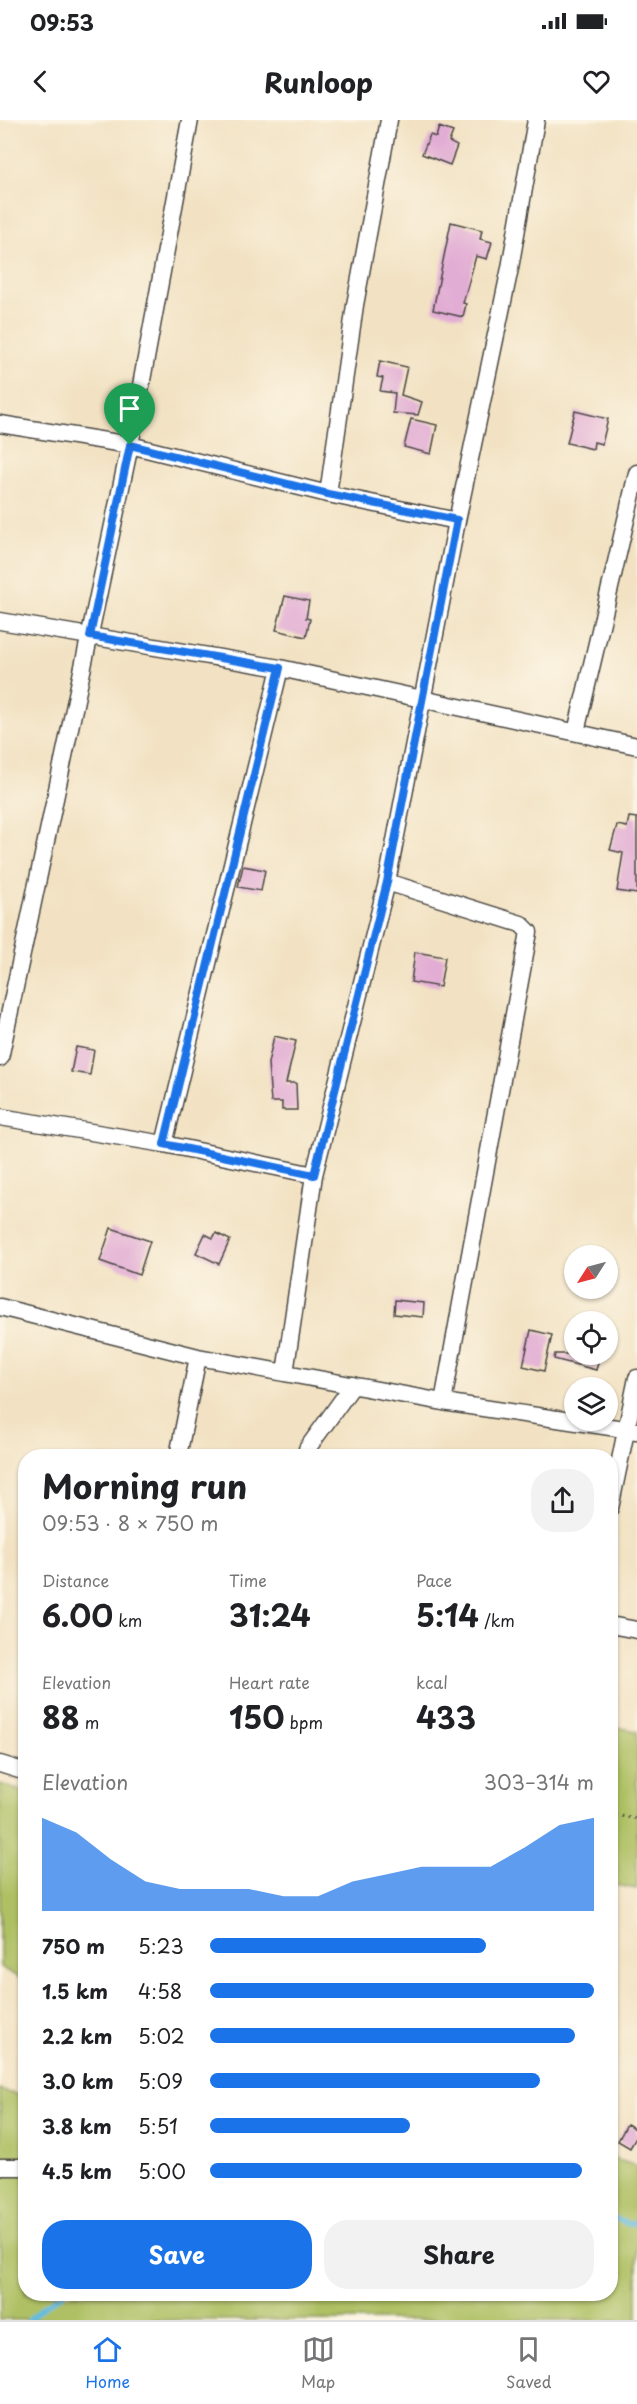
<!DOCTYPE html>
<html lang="en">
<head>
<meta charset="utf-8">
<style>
  :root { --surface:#fff; --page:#f2f2f2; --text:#202124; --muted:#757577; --line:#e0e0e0; --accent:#1a73e8 }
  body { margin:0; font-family:"Playpen Sans",sans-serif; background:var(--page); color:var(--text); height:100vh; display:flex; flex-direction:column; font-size:22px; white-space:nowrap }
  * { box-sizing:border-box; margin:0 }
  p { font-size:20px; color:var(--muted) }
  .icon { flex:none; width:33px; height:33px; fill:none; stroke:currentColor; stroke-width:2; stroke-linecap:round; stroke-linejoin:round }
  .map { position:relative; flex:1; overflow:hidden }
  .panel { position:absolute; left:18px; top:1329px; width:600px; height:852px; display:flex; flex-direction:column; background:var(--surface); border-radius:24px; box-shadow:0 2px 4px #0004 }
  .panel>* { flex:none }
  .needle { width:39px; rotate:234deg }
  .tools { position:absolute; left:564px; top:1125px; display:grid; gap:12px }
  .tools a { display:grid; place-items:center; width:54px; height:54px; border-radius:50%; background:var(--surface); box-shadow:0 2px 4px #0004; font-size:30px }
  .pin { position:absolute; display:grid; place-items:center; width:51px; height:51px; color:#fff; margin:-62px -26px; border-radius:50% 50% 50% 0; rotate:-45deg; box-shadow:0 0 6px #0007 }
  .pin .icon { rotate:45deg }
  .round { display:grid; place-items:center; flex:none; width:63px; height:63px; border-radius:24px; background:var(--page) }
  .head { display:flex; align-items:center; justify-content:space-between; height:102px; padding:0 24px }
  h1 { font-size:33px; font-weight:700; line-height:45px }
  .figures { display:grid; grid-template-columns:repeat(3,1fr); gap:9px; height:102px; padding:6px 24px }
  .figures div { display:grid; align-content:center }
  .figures b { font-size:30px; font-weight:700 }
  .figures small { font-size:16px; font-weight:400 }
  .figures p { font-size:16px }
  .chart { height:168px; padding:12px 24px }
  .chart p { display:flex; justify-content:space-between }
  .chart svg { width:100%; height:108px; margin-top:6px; fill:var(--accent); opacity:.7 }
  .cta { display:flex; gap:12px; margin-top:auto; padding:12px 24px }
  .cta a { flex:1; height:69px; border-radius:24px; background:var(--accent); color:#fff; font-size:24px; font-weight:700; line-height:69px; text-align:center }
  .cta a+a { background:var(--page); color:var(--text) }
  ul { padding:0 24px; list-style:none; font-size:20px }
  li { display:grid; grid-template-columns:96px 72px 1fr; align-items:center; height:45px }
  li i { height:15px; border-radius:8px; background:var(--accent) }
  .status { display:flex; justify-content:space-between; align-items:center; height:42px; padding:0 30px; background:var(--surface); direction:ltr }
  .status svg { height:16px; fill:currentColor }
  header { display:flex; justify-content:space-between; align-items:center; height:78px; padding:0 24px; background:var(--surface); font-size:27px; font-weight:700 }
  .menu { display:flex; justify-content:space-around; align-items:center; height:84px; border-top:2px solid var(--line); background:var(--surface); font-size:16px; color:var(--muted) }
  .menu a { display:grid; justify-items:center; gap:3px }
  .menu .on { color:var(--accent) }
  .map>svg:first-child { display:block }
  .green { fill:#aec063; stroke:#6c7647; stroke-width:1.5 }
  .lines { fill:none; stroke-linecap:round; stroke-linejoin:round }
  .stream { stroke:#63bce0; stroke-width:5 }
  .building { fill:#e2add4 }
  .street-casing { stroke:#494642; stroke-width:19 }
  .path { stroke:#494642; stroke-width:3; stroke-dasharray:1.5 4.5; stroke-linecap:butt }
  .street { stroke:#fff; stroke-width:16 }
  .route-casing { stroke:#fff; stroke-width:12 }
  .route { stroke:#1a73e8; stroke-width:8 }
</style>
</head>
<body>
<div class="status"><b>09:53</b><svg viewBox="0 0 49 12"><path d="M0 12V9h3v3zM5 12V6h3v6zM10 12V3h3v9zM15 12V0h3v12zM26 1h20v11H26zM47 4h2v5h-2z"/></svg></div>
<header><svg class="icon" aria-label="back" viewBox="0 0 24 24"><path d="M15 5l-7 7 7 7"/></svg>Runloop<svg class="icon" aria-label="heart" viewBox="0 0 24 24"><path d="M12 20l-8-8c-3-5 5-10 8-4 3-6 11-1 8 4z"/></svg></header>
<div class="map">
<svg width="637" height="2200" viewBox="0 0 637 2200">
  <rect width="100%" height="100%" fill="#fcf5e5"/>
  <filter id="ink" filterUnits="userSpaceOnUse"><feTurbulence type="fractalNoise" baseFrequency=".0167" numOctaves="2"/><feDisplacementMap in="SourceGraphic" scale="12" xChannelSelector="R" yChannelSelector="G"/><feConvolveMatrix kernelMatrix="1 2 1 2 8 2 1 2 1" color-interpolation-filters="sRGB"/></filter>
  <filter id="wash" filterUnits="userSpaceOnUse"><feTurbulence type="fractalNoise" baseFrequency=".008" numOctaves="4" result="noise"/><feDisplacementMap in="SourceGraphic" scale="24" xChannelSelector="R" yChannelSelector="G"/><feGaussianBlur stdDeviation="1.35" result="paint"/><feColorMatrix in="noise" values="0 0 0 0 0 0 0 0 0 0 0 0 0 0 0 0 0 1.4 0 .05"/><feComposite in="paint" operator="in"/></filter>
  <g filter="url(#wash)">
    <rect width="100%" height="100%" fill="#f2e2c3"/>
    <path class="green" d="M610,1606l27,5v158l-26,-5z
      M0,1664l25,8v189l-25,-14z
      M0,1970l25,7 1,197h584l1,-136 26,8v154h-637z"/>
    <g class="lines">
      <path class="stream" d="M610,2097l18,7 9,-1
        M29,2200l13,-13 21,-13"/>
    </g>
    <g id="blocks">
      <path class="building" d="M439,7l14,5 -4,10 8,4 -7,19 -28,-11 8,-19 6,2z
        M451,102l31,8 -2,9 12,3 -5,17 -11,-3 -13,47 3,1 -3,13 -30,-7z
        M380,241l27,6 -6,28 21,7 -4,13 -25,-2 2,-20 -15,-2 3,-13 -6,-1z
        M575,291l33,8 -6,25 -8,-2 -1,7 -26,-6z
        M411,299l26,6 -6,29 -27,-7z
        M285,476l24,5 -3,17 4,1 -4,18 -30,-7z
        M629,697l8,1v76l-20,-3 6,-38 -13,-3 7,-25 10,2z
        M243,746l22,4 -4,21 -23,-4z
        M415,832l30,5 -5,30 -29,-5z
        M274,916l22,5 -10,42h10l1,27h-15v-8h-11l-3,-39z
        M76,927l18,3 -4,25 -19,-3z
        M111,1108l39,13 -11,34 -39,-14z
        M216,1113l14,7 -11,24 -23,-11 9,-19 8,4z
        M395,1180l29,3 -1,14 -29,-3z
        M531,1210l21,5 -8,36 -21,-5z
        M555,1234h45l-4,16 -42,-11z
        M627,2004l10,6v6l-7,12 -12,-7z"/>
    </g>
  </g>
  <g filter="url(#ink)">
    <use href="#blocks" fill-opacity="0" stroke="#494642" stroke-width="1.5"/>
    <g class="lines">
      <g class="street-casing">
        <path id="street" d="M0,304l130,21 198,49 129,27
          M328,374l27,-189 34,-185
          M0,501l280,47 357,78
          M576,612l61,-259
          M387,762l134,42 8,8 -86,470
          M0,938l130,-613 60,-325
          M0,997l164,27 150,31
          M164,1024l116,-476
          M0,1187l198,50 245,45 194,29
          M285,1253l29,-198 73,-293 70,-361 53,-253 26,-148
          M178,1336l20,-99
          M307,1336v-7l46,-64
          M610,1388l27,-130
          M610,1505l27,5
          M0,1644l26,8
          M0,2047h26"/>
      </g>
      <path class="path" d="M610,1694l27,5"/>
      <use href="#street" class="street"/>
    </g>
  </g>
  <g class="lines" filter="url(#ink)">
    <g class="route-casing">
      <path id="route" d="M130,325l198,49 129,26 -70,362 -73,293 -150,-31 116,-476 -190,-32z"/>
    </g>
    <use href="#route" class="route"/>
  </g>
</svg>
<div class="tools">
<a><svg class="needle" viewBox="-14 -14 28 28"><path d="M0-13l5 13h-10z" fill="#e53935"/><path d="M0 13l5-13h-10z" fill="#757577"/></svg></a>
<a><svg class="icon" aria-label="locate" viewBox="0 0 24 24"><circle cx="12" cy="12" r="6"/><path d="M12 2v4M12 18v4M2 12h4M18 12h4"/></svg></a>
<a><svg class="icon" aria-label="layers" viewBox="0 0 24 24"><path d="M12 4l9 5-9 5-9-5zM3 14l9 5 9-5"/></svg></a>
</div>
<div class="pin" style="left:130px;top:325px;background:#1e9e55"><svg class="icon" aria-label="arrive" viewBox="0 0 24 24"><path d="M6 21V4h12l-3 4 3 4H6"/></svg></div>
<section class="panel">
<div class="head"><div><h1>Morning run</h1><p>09:53 · 8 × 750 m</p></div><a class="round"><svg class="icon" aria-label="share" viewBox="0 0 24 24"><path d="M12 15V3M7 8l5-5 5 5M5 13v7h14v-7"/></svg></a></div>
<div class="figures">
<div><p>Distance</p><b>6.00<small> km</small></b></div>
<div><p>Time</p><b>31:24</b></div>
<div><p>Pace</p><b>5:14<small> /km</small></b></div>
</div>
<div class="figures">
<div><p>Elevation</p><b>88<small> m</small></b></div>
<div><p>Heart rate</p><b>150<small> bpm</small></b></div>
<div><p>kcal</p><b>433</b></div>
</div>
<div class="chart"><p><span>Elevation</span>303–314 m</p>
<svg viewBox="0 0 160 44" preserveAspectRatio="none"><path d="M0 44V6L10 12L20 23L30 32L40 35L50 35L60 35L70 38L80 38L90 32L100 29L110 26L120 26L130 26L140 18L150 9L160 6V44z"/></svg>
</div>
<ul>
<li><b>750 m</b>5:23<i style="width:72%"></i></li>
<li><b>1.5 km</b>4:58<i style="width:100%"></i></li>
<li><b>2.2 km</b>5:02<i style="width:95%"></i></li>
<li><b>3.0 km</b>5:09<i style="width:86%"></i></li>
<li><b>3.8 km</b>5:51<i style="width:52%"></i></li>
<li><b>4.5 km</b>5:00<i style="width:97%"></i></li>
</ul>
<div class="cta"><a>Save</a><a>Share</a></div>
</section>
</div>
<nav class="menu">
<a class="on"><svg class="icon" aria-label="home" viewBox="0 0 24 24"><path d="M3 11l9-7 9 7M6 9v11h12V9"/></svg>Home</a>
<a><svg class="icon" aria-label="map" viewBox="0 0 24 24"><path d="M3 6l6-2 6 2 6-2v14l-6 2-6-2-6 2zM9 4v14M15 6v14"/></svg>Map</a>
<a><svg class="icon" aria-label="saved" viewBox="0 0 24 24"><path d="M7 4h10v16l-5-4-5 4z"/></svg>Saved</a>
</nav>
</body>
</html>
